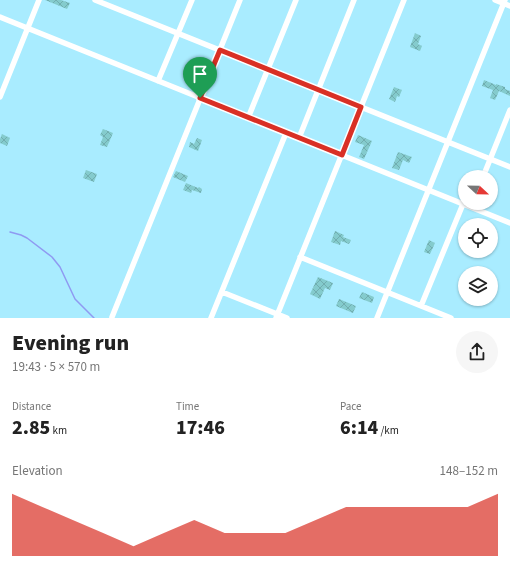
<!DOCTYPE html>
<html lang="en">
<head>
<meta charset="utf-8">
<style>
  :root { --surface:#fff; --page:#f6f6f6; --text:#222; --muted:#767676; --accent:#d93025 }
  body { margin:0; font-family:"Source Sans 3",sans-serif; background:var(--page); color:var(--text); height:100vh; display:flex; flex-direction:column; font-size:15px; white-space:nowrap }
  * { box-sizing:border-box; margin:0 }
  p { font-size:13px; color:var(--muted) }
  .icon { flex:none; width:22px; height:22px; fill:none; stroke:currentColor; stroke-width:2; stroke-linecap:round; stroke-linejoin:round }
  .map { position:relative; height:318px; overflow:hidden }
  .side { display:flex; flex-direction:column; background:var(--surface); flex:1 }
  .side>* { flex:none }
  .needle { width:26px; rotate:112deg }
  .controls { position:absolute; left:458px; top:170px; display:grid; gap:8px }
  .controls a { display:grid; place-items:center; width:40px; height:40px; border-radius:50%; background:var(--surface); box-shadow:0 1px 3px #0004; font-size:20px }
  .pin { position:absolute; display:grid; place-items:center; width:34px; height:34px; color:#fff; margin:-41px -17px; border-radius:50% 50% 50% 0; rotate:-45deg; box-shadow:0 0 4px #0007 }
  .pin .icon { rotate:45deg }
  .round { display:grid; place-items:center; flex:none; width:42px; height:42px; border-radius:21px; background:var(--page) }
  .headline { display:flex; align-items:center; justify-content:space-between; height:68px; padding:0 12px }
  h1 { font-size:22px; font-weight:800; line-height:30px }
  .figures { display:grid; grid-template-columns:repeat(3,1fr); gap:6px; height:68px; padding:4px 12px }
  .figures div { display:grid; align-content:center }
  .figures b { font-size:20px; font-weight:800 }
  .figures small { font-size:11px; font-weight:400 }
  .figures p { font-size:11px }
  .chart { height:112px; padding:8px 12px }
  .chart p { display:flex; justify-content:space-between }
  .chart svg { width:100%; height:72px; margin-top:4px; fill:var(--accent); opacity:.7 }
  .map>svg:first-child { display:block }
  .lines { fill:none; stroke-linecap:round; stroke-linejoin:round }
  .stream { stroke:#8f9af2; stroke-width:1.5 }
  .building { fill:url(#building-cross-hatch) }
  .minor { stroke:#fff; stroke-width:5.5 }
  .route-casing { stroke:#fff; stroke-width:8 }
  .route { stroke:#d93025; stroke-width:5 }
</style>
</head>
<body>
<div class="map">
<svg width="510" height="318" viewBox="0 0 510 318">
  <defs>
    <pattern id="building-cross-hatch" width="8" height="8" patternUnits="userSpaceOnUse"><rect width="8" height="8" fill="#84cbcd"/><path d="M0 0l8 8M0 8l8-8" fill="none" stroke="#71aeb0"/></pattern>
  </defs>
  <rect width="100%" height="100%" fill="#a9ecff"/>
  <g class="lines">
    <path class="stream" d="M10,232l11,3 6,3 25,19 8,10 15,32 19,19"/>
  </g>
  <path class="building" d="M45,0h16l9,3 -3,6z
    M415,33l6,3 -3,8 4,2 -2,5 -10,-4z
    M484,80l12,5v-1l9,3v2l5,2v5l-11,-5 -4,9 -5,-2 3,-8 -11,-4z
    M394,87l8,3 -3,7 -2,-1 -2,6 -6,-3z
    M103,129l10,4 -6,14 -7,-2 3,-8 -3,-2z
    M2,134l8,4 -3,8 -7,-3v-4z
    M358,135l14,6 -8,18 -5,-2 5,-12 -9,-3z
    M197,138l5,2 -4,11 -9,-4 1,-5 4,2z
    M398,152l14,5 -3,6 -6,-3 -4,10 -7,-2z
    M86,170l11,4 -3,8 -11,-4z
    M176,171l12,5 -3,6 -12,-5z
    M186,183l12,5 1,-1 3,2 -1,4 -9,-3 -1,3 -8,-3z
    M335,231l9,4 -1,2 8,3 -2,4 -8,-3 -1,4 -9,-3z
    M429,240l6,3 -5,11 -6,-2z
    M318,277l15,6 -3,7 -5,-2 -5,11 -10,-5z
    M362,292l12,5 -2,6 -13,-5z
    M339,299l17,7 -3,7 -17,-7z"/>
  <g class="lines">
    <path class="minor" d="M95,0l415,167
      M495,0l15,6
      M0,17l510,206
      M158,81l34,-81
      M0,97l39,-97
      M248,118l48,-118
      M299,138l55,-138
      M483,177l27,-67
      M300,257l151,61
      M222,292l65,26
      M421,306l42,-102
      M112,317l128,-317
      M211,318l75,-185
      M276,318l128,-318
      M377,318l128,-318"/>
  </g>
  <g class="lines">
    <g class="route-casing">
      <path id="route" d="M220,50l141,57 -19,48 -142,-57z"/>
    </g>
    <use href="#route" class="route"/>
  </g>
</svg>
<div class="controls">
<a><svg class="needle" viewBox="-14 -14 28 28"><path d="M0-13l5 13h-10z" fill="#e53935"/><path d="M0 13l5-13h-10z" fill="#767676"/></svg></a>
<a><svg class="icon" aria-label="locate" viewBox="0 0 24 24"><circle cx="12" cy="12" r="6"/><path d="M12 2v4M12 18v4M2 12h4M18 12h4"/></svg></a>
<a><svg class="icon" aria-label="layers" viewBox="0 0 24 24"><path d="M12 4l9 5-9 5-9-5zM3 14l9 5 9-5"/></svg></a>
</div>
<div class="pin" style="left:200px;top:98px;background:#1e9e55"><svg class="icon" aria-label="arrive" viewBox="0 0 24 24"><path d="M6 21V4h12l-3 4 3 4H6"/></svg></div>
</div>
<section class="side">
<div class="headline"><div><h1>Evening run</h1><p>19:43 · 5 × 570 m</p></div><a class="round"><svg class="icon" aria-label="share" viewBox="0 0 24 24"><path d="M12 15V3M7 8l5-5 5 5M5 13v7h14v-7"/></svg></a></div>
<div class="figures">
<div><p>Distance</p><b>2.85<small> km</small></b></div>
<div><p>Time</p><b>17:46</b></div>
<div><p>Pace</p><b>6:14<small> /km</small></b></div>
</div>
<div class="chart"><p><span>Elevation</span>148–152 m</p>
<svg viewBox="0 0 160 44" preserveAspectRatio="none"><path d="M0 44V6L10 14L20 22L30 30L40 38L50 30L60 22L70 30L80 30L90 30L100 22L110 14L120 14L130 14L140 14L150 14L160 6V44z"/></svg>
</div>
</section>
</body>
</html>
